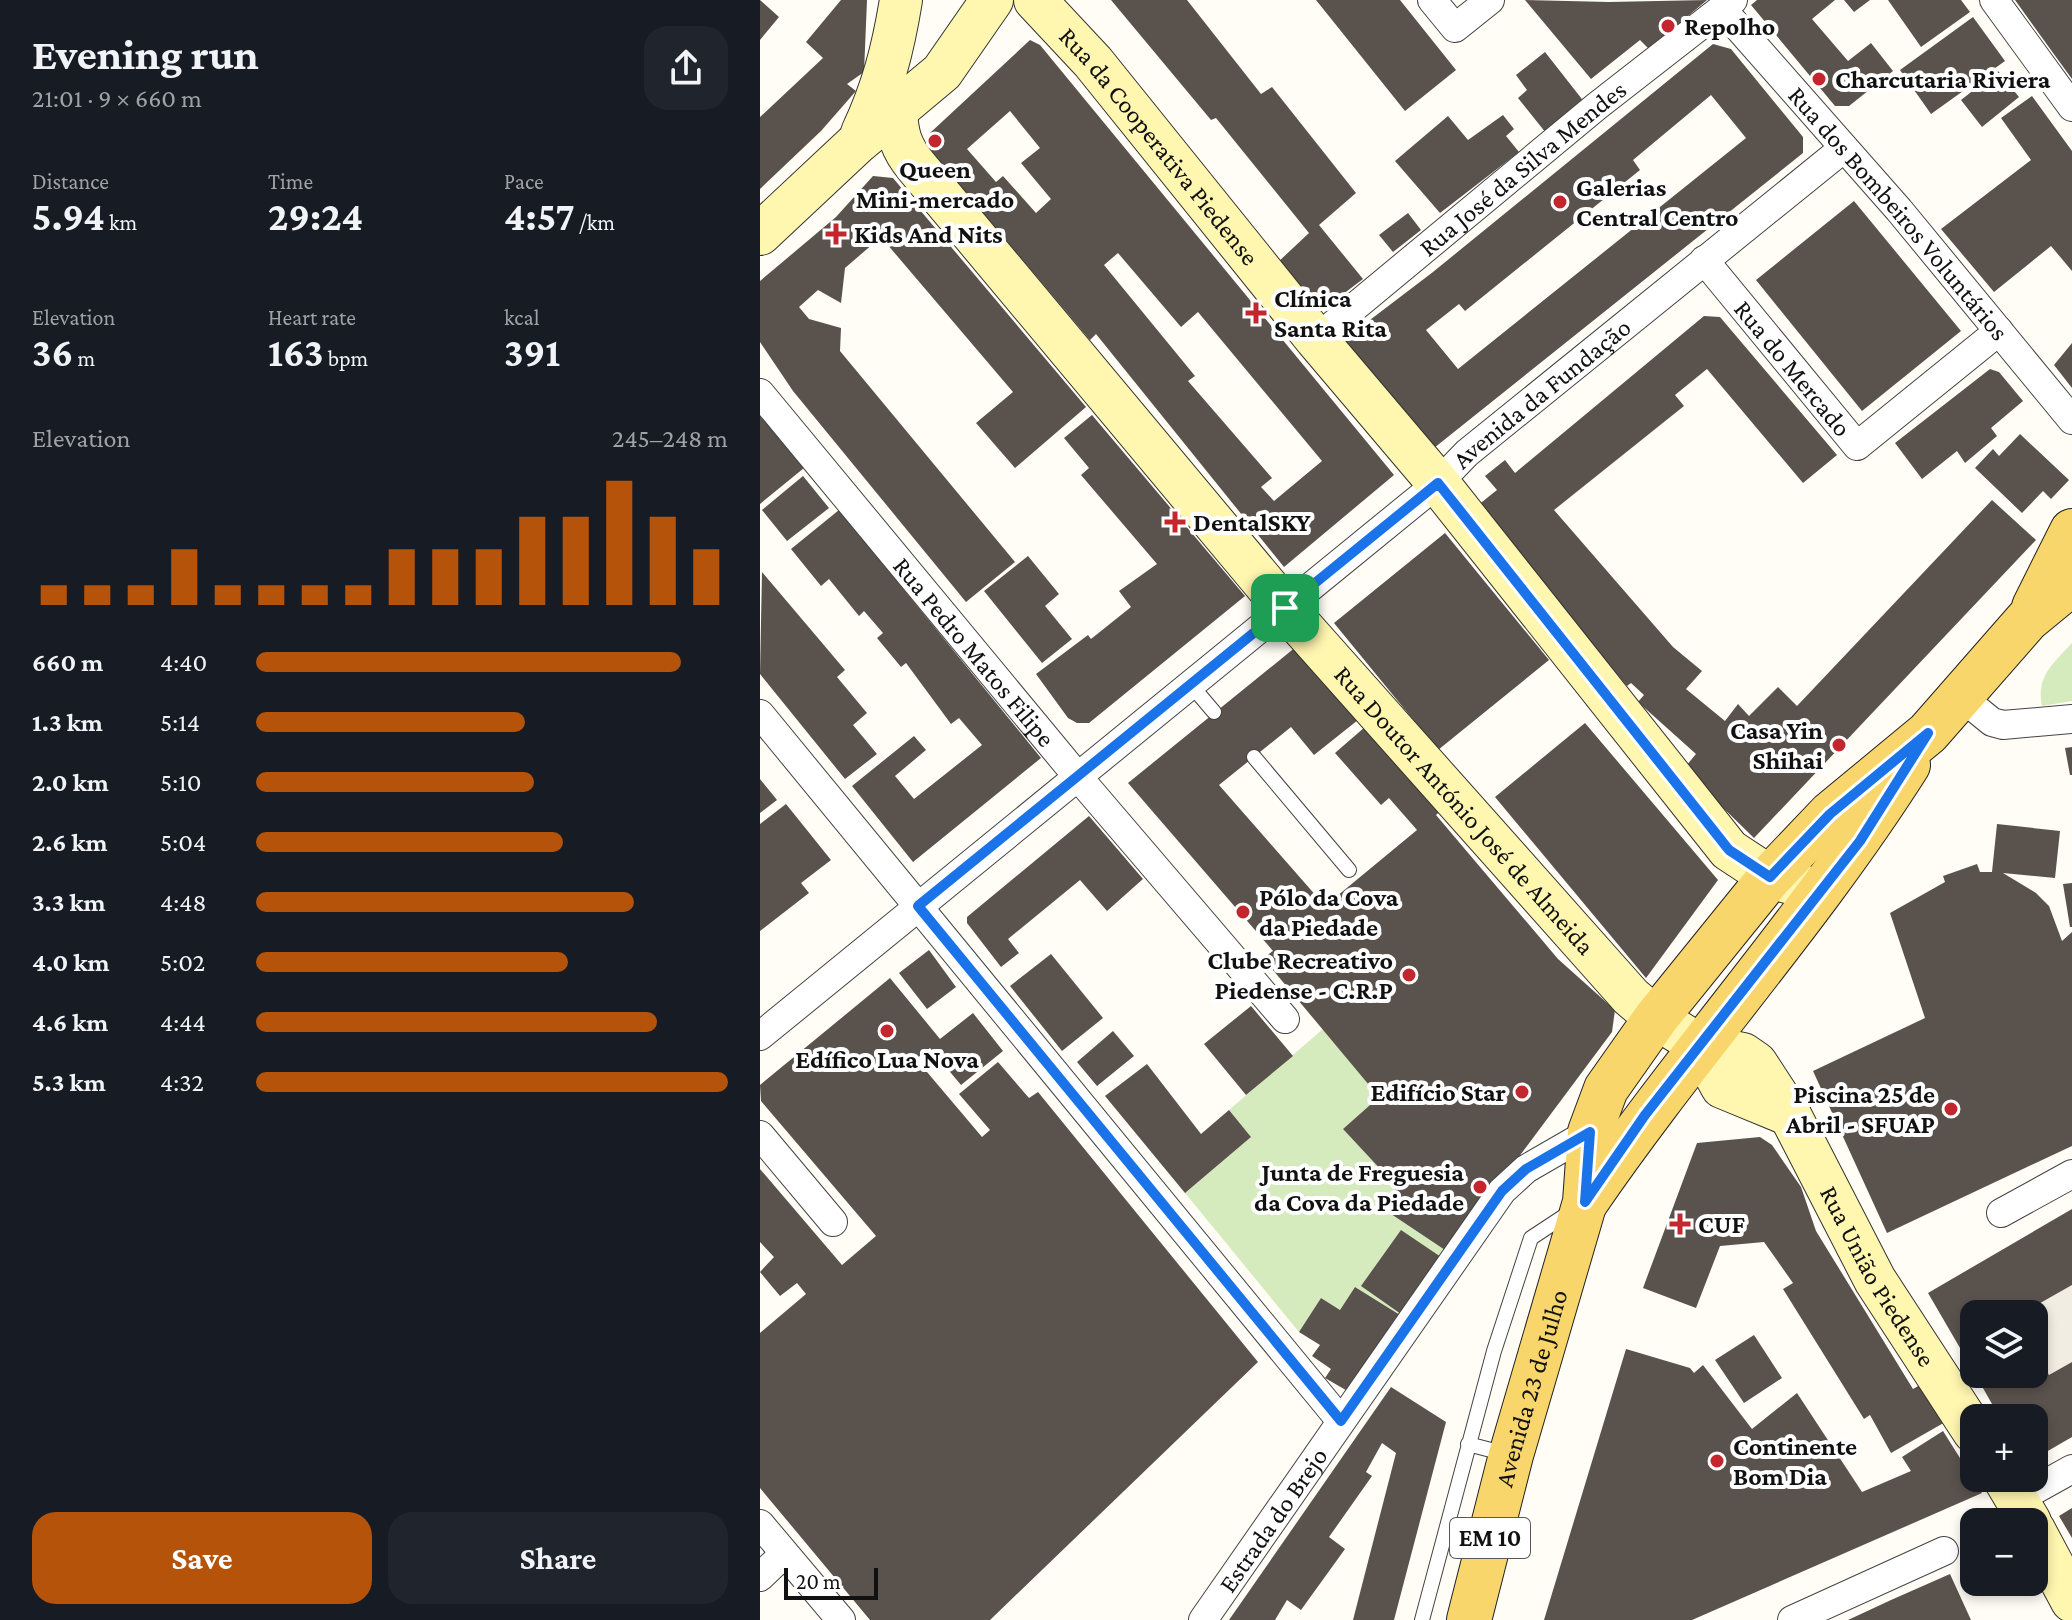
<!DOCTYPE html>
<html lang="en">
<head>
<meta charset="utf-8">
<style>
  :root { --surface:#171b24; --page:#20242c; --text:#f1f3f6; --muted:#9ea1a6; --accent:#b45309 }
  body { margin:0; font-family:"Crimson Pro",serif; background:var(--page); color:var(--text); height:100vh; display:flex; flex-direction:column; font-size:30px; white-space:nowrap }
  * { box-sizing:border-box; margin:0 }
  p { font-size:26px; color:var(--muted) }
  .icon { flex:none; width:44px; height:44px; fill:none; stroke:currentColor; stroke-width:2; stroke-linecap:round; stroke-linejoin:round }
  .map { position:relative; flex:1; overflow:hidden }
  .panel { display:flex; flex-direction:column; background:var(--surface); width:760px }
  .panel>* { flex:none }
  .fabs { position:absolute; left:1200px; top:1300px; display:grid; gap:16px }
  .fabs a { display:grid; place-items:center; width:88px; height:88px; border-radius:16px; background:var(--surface); box-shadow:0 4px 12px #0003; font-size:40px }
  .scale { position:absolute; left:24px; bottom:20px; width:94px; box-sizing:border-box; padding-left:8px; border:4px solid #111; border-top:0; font-size:22px; line-height:28px; white-space:nowrap; color:#111; -webkit-text-stroke:6px #fff; paint-order:stroke }
  .pin { position:absolute; display:grid; place-items:center; width:68px; height:68px; color:#fff; margin:-34px; border-radius:16px; box-shadow:0 4px 12px #0006 }
  .round { display:grid; place-items:center; flex:none; width:84px; height:84px; border-radius:24px; background:var(--page) }
  .head { display:flex; align-items:center; justify-content:space-between; height:136px; padding:0 32px }
  h1 { font-size:44px; font-weight:700; line-height:60px }
  .figures { display:grid; grid-template-columns:repeat(3,1fr); gap:12px; height:136px; padding:8px 32px }
  .figures div { display:grid; align-content:center }
  .figures b { font-size:40px; font-weight:700 }
  .figures small { font-size:22px; font-weight:400 }
  .figures p { font-size:22px }
  .chart { height:224px; padding:16px 32px }
  .chart p { display:flex; justify-content:space-between }
  .chart svg { width:100%; height:144px; margin-top:8px; stroke:var(--accent); stroke-width:6 }
  .action { display:flex; gap:16px; margin-top:auto; padding:16px 32px }
  .action a { flex:1; height:92px; border-radius:24px; background:var(--accent); color:#fff; font-size:32px; font-weight:700; line-height:92px; text-align:center }
  .action a+a { background:var(--page); color:var(--text) }
  ul { padding:0 32px; list-style:none; font-size:26px }
  li { display:grid; grid-template-columns:128px 96px 1fr; align-items:center; height:60px }
  li i { height:20px; border-radius:10px; background:var(--accent) }
  main { display:flex; flex:1; min-height:0 }
  .map>svg:first-child { display:block }
  .green { fill:#d5ebbd }
  .plaza { fill:#f1ede2 }
  .building { fill:#5a524d; fill-rule:evenodd }
  .lines { fill:none; stroke-linecap:round; stroke-linejoin:round }
  .lane-casing { stroke:#444; stroke-width:16 }
  .street-casing { stroke:#444; stroke-width:30 }
  .secondary-casing { stroke:#333; stroke-width:44 }
  .primary-casing { stroke:#222; stroke-width:46 }
  .lane { stroke:#fff; stroke-width:14 }
  .street { stroke:#fff; stroke-width:28 }
  .secondary { stroke:#fff6b0; stroke-width:42 }
  .primary { stroke:#f9d66b; stroke-width:44 }
  .route-casing { stroke:#fff; stroke-width:16 }
  .route { stroke:#1a73e8; stroke-width:10 }
  .poi-dot { fill:#c4262e; stroke:#fff; stroke-width:3 }
  .labels { text-anchor:middle; stroke-width:8; stroke-linejoin:round; paint-order:stroke }
  .shield { fill:#fff; stroke:#585858; stroke-width:2 }
  .shield-label { font-size:24px; font-weight:bold; fill:#111 }
  .poi-label { font-size:26px; font-weight:bold; fill:#111; stroke:#fff; text-anchor:start }
  .street-label { font-size:26px; fill:#111; stroke:#fff }
</style>
</head>
<body>
<main>
<section class="panel">
<div class="head"><div><h1>Evening run</h1><p>21:01 · 9 × 660 m</p></div><a class="round"><svg class="icon" aria-label="share" viewBox="0 0 24 24"><path d="M12 15V3M7 8l5-5 5 5M5 13v7h14v-7"/></svg></a></div>
<div class="figures">
<div><p>Distance</p><b>5.94<small> km</small></b></div>
<div><p>Time</p><b>29:24</b></div>
<div><p>Pace</p><b>4:57<small> /km</small></b></div>
</div>
<div class="figures">
<div><p>Elevation</p><b>36<small> m</small></b></div>
<div><p>Heart rate</p><b>163<small> bpm</small></b></div>
<div><p>kcal</p><b>391</b></div>
</div>
<div class="chart"><p><span>Elevation</span>245–248 m</p>
<svg viewBox="0 0 160 44" preserveAspectRatio="none"><path d="M5 44V38M15 44V38M25 44V38M35 44V27M45 44V38M55 44V38M65 44V38M75 44V38M85 44V27M95 44V27M105 44V27M115 44V17M125 44V17M135 44V6M145 44V17M155 44V27"/></svg>
</div>
<ul>
<li><b>660 m</b>4:40<i style="width:90%"></i></li>
<li><b>1.3 km</b>5:14<i style="width:57%"></i></li>
<li><b>2.0 km</b>5:10<i style="width:59%"></i></li>
<li><b>2.6 km</b>5:04<i style="width:65%"></i></li>
<li><b>3.3 km</b>4:48<i style="width:80%"></i></li>
<li><b>4.0 km</b>5:02<i style="width:66%"></i></li>
<li><b>4.6 km</b>4:44<i style="width:85%"></i></li>
<li><b>5.3 km</b>4:32<i style="width:100%"></i></li>
</ul>
<div class="action"><a>Save</a><a>Share</a></div>
</section>
<div class="map">
<svg width="1312" height="1620" viewBox="0 0 1312 1620">
  <rect width="100%" height="100%" fill="#fffdf5"/>
  <path class="green" d="M1312,643v58l-30,5c-6,-30 11,-42 30,-63z
    M563,1029l56,68 -36,32 54,58 -14,22 65,43 -48,63 -45,-28 -15,23 -19,-12 -22,34 -114,-139 66,-56 -22,-27z"/>
  <path class="plaza" d="M1312,1285v77l-23,13 -15,-26v-35h-12z"/>
  <path class="building" d="M0,0l19,17 -19,23z
    M81,0h26l-3,72 -17,12 9,7 -35,40 -61,58v-72l63,-59 -17,-16z
    M351,0h76l74,94 11,-7 84,106 -37,32 44,54 -45,34 -42,-49 33,-31 -93,-115 -5,2z
    M556,0h84l56,70 -51,41z
    M765,0l84,2 98,-2 -58,49 -9,-9 -49,39z
    M997,0h78l-23,19 36,42 23,-18 22,28 -44,35h-14l-84,-101z
    M1084,0h26l-16,12z
    M1128,0h73l9,12 -49,35z
    M1255,0h57v79l-16,-22z
    M1213,17l32,44 -74,53 -31,-44z
    M270,40l10,5 354,430 -110,92 -188,-233 -6,6 -158,-188 -2,-19zM250,111l30,37 -19,15 30,36 -15,14 -33,-37 -7,6 -29,-33zM358,253l63,74 17,-15 124,149 -48,40 -13,-14 11,-9 -84,-97 7,-5 -91,-111z
    M953,44l18,5 72,88v16l-369,295 -93,-106 92,-70zM951,95l35,43 -288,231 -32,-39 33,-26 6,7 175,-141 -7,-10z
    M785,52l40,51 -39,30 -28,-35 9,-8 -11,-15z
    M1238,71l21,26 -37,30 -21,-27z
    M1272,96l40,55v120l-21,-25 -57,46 -53,-63 90,-69 -30,-42z
    M743,115l11,14 -8,7 13,16 -79,61 -45,-52 53,-45 20,24z
    M113,176l20,2 193,229 -71,61 -39,-45 37,-31 -132,-155 -36,31 -4,35 -23,-13 -19,17 10,12 32,9 -1,23 175,211 -49,40 -173,-211 -33,-49v-61l76,-64z
    M1094,201l107,130 -99,80 -106,-131z
    M648,213l13,17 -28,22 -14,-17z
    M944,316l16,1 117,138 -34,28 -96,-114 -32,26 9,11 -130,104 119,137 29,24 -16,18 39,32 13,-17 11,12 29,-29 19,19 195,-206 44,40 -282,298 -41,-40 -27,-32 10,-12 -58,-52 6,-7 -13,-12 -4,3 -150,-180 20,-16 -12,-14 20,-16 10,13z
    M1312,343v45l-18,-23z
    M1230,369l9,3 24,29 -32,27 6,8 -32,27 -8,-12 -35,28 -27,-36z
    M0,414l44,54 -44,36z
    M332,415l153,181 -156,127h-12l-9,-5 -32,-44 52,-39 3,4 40,-32 -12,-16 38,-27 -76,-89 8,-7 -25,-30z
    M1260,434l49,46 -18,19 -8,-8 -21,22 -47,-45 18,-19 6,7z
    M43,476l26,32 -42,33 -25,-31z
    M79,510l202,248 -128,104 -61,-76 62,-50 12,14 -31,26 19,23 68,-54 -23,-27 -8,6 -45,-61 -5,4 -24,-29 6,-5 -19,-22 -5,5 -30,-37 -8,7 -30,-37z
    M685,533l104,127 -111,90 -104,-127z
    M268,556l31,38 -14,12 27,33 -30,24 -58,-72z
    M2,572l83,98 -8,7 30,36 -14,12 24,29 -32,25 -85,-105z
    M537,646l61,74 -44,35 -23,-28 -72,58 106,121 92,-76 -28,-32 -8,7 -46,-52 38,-33 74,85 -11,10 122,144 57,51 -3,22 -164,220 -66,-44 15,-21 -54,-58 36,-32 -116,-139 10,-7 -145,-168z
    M825,723l133,157 -72,98 -151,-181z
    M1312,747v28h-2l-5,-27z
    M0,779l17,21 -17,13z
    M26,804l45,56 -30,23 8,10 -49,38v-107z
    M329,816l54,63 -36,32 -27,-31 -72,59 11,14 -18,14 -34,-44v-6z
    M1237,824l63,7 -5,47 -52,-5 33,20 13,13 13,35 10,-9v214l-185,87 -74,-162 112,-53 -35,-105 55,-31 -2,-6 34,-12 3,8h12z
    M1312,883v44h-2l-7,-43z
    M169,950l27,37 -29,22 -28,-36z
    M291,954l52,64 -41,33 -52,-65z
    M130,978l50,61 33,-26 30,38 -42,34 -31,-37 -14,11 66,78 8,-7 -31,-36 39,-32 31,36 9,-6 220,270 -268,258h-120l-110,-132v-155l46,-39 -9,-11 -17,13 -20,-24 14,-15 -14,-15v-73l82,96 34,-29 -115,-135 -1,-16z
    M491,1006l42,50 -47,39 -42,-51z
    M353,1031l21,25 -37,30 -20,-24z
    M387,1064l54,70 28,-24 22,27 -66,56 -80,-97z
    M1000,1137l12,8 29,42 15,44 97,158 12,-7 22,39 -56,32 -21,-38 -6,4 -81,-130 10,-6 -29,-41 -44,4 -24,62 -53,-20 54,-145z
    M1312,1209v76l-51,29h-47v58l-46,-79z
    M641,1230l40,27 -40,57 -40,-28z
    M595,1287l45,28 -49,78 -26,-15 6,-9 -19,-13 8,-11 -21,-13 22,-34 19,12z
    M994,1335l28,43 -38,25 -29,-43z
    M866,1349l64,19 4,5 9,-8 49,64 45,-36 65,99 49,-21 -9,-14 41,-26 39,62 -290,127h-148z
    M1274,1349l15,26 23,-13v75l-38,22v-41h-34l-25,-44h59z
    M631,1387l55,35 -52,198h-41l43,-167 -14,-10 -16,29 6,4 -43,61 16,12 -44,61 -14,-10 -12,20h-46z
    M1312,1508v30l-13,-22z
    M1214,1544v18l-8,-14z
    M1190,1574l21,46h-123l43,-20z"/>
  <g class="lines">
    <g class="lane-casing">
      <path id="lane" d="M431,685l23,27
        M494,757l95,113
        M708,1444l38,10
        M662,1620l72,-269 37,-113 41,-27"/>
    </g>
    <g class="street-casing">
      <g id="street">
        <path d="M672,0l23,28 35,-28"/>
        <path d="M1234,0l78,107"/>
        <path id="s1" d="M962,9l177,201 173,210"/>
        <path id="s2" d="M944,260l153,186 142,-115"/>
        <path id="s3" d="M556,339l281,-233 136,-106"/>
        <path id="s4" d="M0,393l318,384 207,242"/>
        <path d="M1200,696l32,26 11,3 69,-6"/>
        <path d="M0,714l581,707"/>
        <path id="s5" d="M0,1036l678,-553 29,-30 377,-305"/>
        <path d="M0,1135l73,87"/>
        <path d="M1241,1213l71,-39"/>
        <path d="M1258,1499l54,-30"/>
        <path d="M0,1524l81,96"/>
        <path d="M0,1577l24,-23"/>
        <path id="s6" d="M443,1620l299,-429 24,-22 64,-37"/>
        <path d="M1032,1620l152,-69"/>
      </g>
    </g>
    <g class="secondary-casing">
      <g id="secondary">
        <path id="s7" d="M275,0l58,62 223,277 122,144 291,367 41,27 49,14"/>
        <path id="s8" d="M136,111c1,23 5,37 20,55l369,442 346,389 25,21 43,27 44,9 13,9 34,52 85,165 99,152"/>
        <path d="M102,133c21,-45 31,-84 39,-133"/>
        <path d="M0,234l96,-90 86,-72 50,-72"/>
        <path d="M939,1045l23,42 68,28"/>
        <path d="M1244,1478l26,44"/>
        <path d="M1274,1530l38,71"/>
      </g>
    </g>
    <g class="primary-casing">
      <g id="primary">
        <path d="M1274,607l38,-76"/>
        <path d="M826,1202c102,-149 225,-284 322,-437"/>
        <path id="s9" d="M709,1620l42,-165 74,-253 5,-70 16,-43 50,-71 114,-141 60,-63 98,-81 99,-113 45,-37"/>
      </g>
    </g>
    <use href="#lane" class="lane"/>
    <use href="#street" class="street"/>
    <use href="#secondary" class="secondary"/>
    <use href="#primary" class="primary"/>
  </g>
  <g class="lines">
    <g class="route-casing">
      <path id="route" d="M678,483l291,367 41,27 60,-63 98,-81 -68,108 -215,274 -60,87 5,-70 -64,37 -24,22 -161,230 -423,-515z"/>
    </g>
    <use href="#route" class="route"/>
  </g>
  <g class="poi-dot">
    <circle cx="908" cy="26" r="8"/>
    <circle cx="1059" cy="79" r="8"/>
    <circle cx="175" cy="141" r="8"/>
    <circle cx="800" cy="202" r="8"/>
    <path d="M72 222h8v8h8v8h-8v8h-8v-8h-8v-8h8z"/>
    <path d="M492 301h8v8h8v8h-8v8h-8v-8h-8v-8h8z"/>
    <path d="M411 510h8v8h8v8h-8v8h-8v-8h-8v-8h8z"/>
    <circle cx="1079" cy="745" r="8"/>
    <circle cx="483" cy="912" r="8"/>
    <circle cx="649" cy="975" r="8"/>
    <circle cx="127" cy="1031" r="8"/>
    <circle cx="762" cy="1092" r="8"/>
    <circle cx="1191" cy="1109" r="8"/>
    <circle cx="720" cy="1187" r="8"/>
    <path d="M916 1212h8v8h8v8h-8v8h-8v-8h-8v-8h8z"/>
    <circle cx="957" cy="1461" r="8"/>
  </g>
  <g class="labels">
    <rect class="shield" x="690" y="1518" width="80" height="40" rx="6"/>
    <g class="shield-label">
      <text x="730" y="1546">EM 10</text>
    </g>
    <g class="poi-label">
      <text x="924" y="35">Repolho</text>
      <text x="1075" y="88">Charcutaria Riviera</text>
      <text x="175" y="178" text-anchor="middle">Queen<tspan x="175" dy="30">Mini-mercado</tspan></text>
      <text x="816" y="196">Galerias<tspan x="816" dy="30">Central Centro</tspan></text>
      <text x="94" y="243">Kids And Nits</text>
      <text x="514" y="307">Clínica<tspan x="514" dy="30">Santa Rita</tspan></text>
      <text x="433" y="531">DentalSKY</text>
      <text x="1063" y="739" text-anchor="end">Casa Yin<tspan x="1063" dy="30">Shihai</tspan></text>
      <text x="499" y="906">Pólo da Cova<tspan x="499" dy="30">da Piedade</tspan></text>
      <text x="633" y="969" text-anchor="end">Clube Recreativo<tspan x="633" dy="30">Piedense - C.R.P</tspan></text>
      <text x="127" y="1068" text-anchor="middle">Edífico Lua Nova</text>
      <text x="746" y="1101" text-anchor="end">Edifício Star</text>
      <text x="1175" y="1103" text-anchor="end">Piscina 25 de<tspan x="1175" dy="30">Abril - SFUAP</tspan></text>
      <text x="704" y="1181" text-anchor="end">Junta de Freguesia<tspan x="704" dy="30">da Cova da Piedade</tspan></text>
      <text x="938" y="1233">CUF</text>
      <text x="973" y="1455">Continente<tspan x="973" dy="30">Bom Dia</tspan></text>
    </g>
    <g class="street-label">
      <text dy="9" stroke="none"><textPath href="#s7" startOffset="192">Rua da Cooperativa Piedense</textPath></text>
      <text dy="9" stroke="none"><textPath href="#s3" startOffset="268">Rua José da Silva Mendes</textPath></text>
      <text dy="9" stroke="none"><textPath href="#s1" startOffset="270">Rua dos Bombeiros Voluntários</textPath></text>
      <text dy="9" stroke="none"><textPath href="#s2" startOffset="140">Rua do Mercado</textPath></text>
      <text dy="9" stroke="none"><textPath href="#s5" startOffset="1012">Avenida da Fundação</textPath></text>
      <text dy="9" stroke="none"><textPath href="#s4" startOffset="336">Rua Pedro Matos Filipe</textPath></text>
      <text dy="9" stroke="none"><textPath href="#s8" startOffset="906">Rua Doutor António José de Almeida</textPath></text>
      <text dy="9" stroke="none"><textPath href="#s8" startOffset="1546">Rua União Piedense</textPath></text>
      <text dy="9" stroke="none"><textPath href="#s9" startOffset="240">Avenida 23 de Julho</textPath></text>
      <text dy="9" stroke="none"><textPath href="#s6" startOffset="122">Estrada do Brejo</textPath></text>
    </g>
  </g>
</svg>
<div class="fabs">
<a><svg class="icon" aria-label="layers" viewBox="0 0 24 24"><path d="M12 4l9 5-9 5-9-5zM3 14l9 5 9-5"/></svg></a>
<a>+</a>
<a>−</a>
</div>
<div class="scale">20 m</div>
<div class="pin" style="left:525px;top:608px;background:#1e9e55"><svg class="icon" aria-label="arrive" viewBox="0 0 24 24"><path d="M6 21V4h12l-3 4 3 4H6"/></svg></div>
</div>
</main>
</body>
</html>
